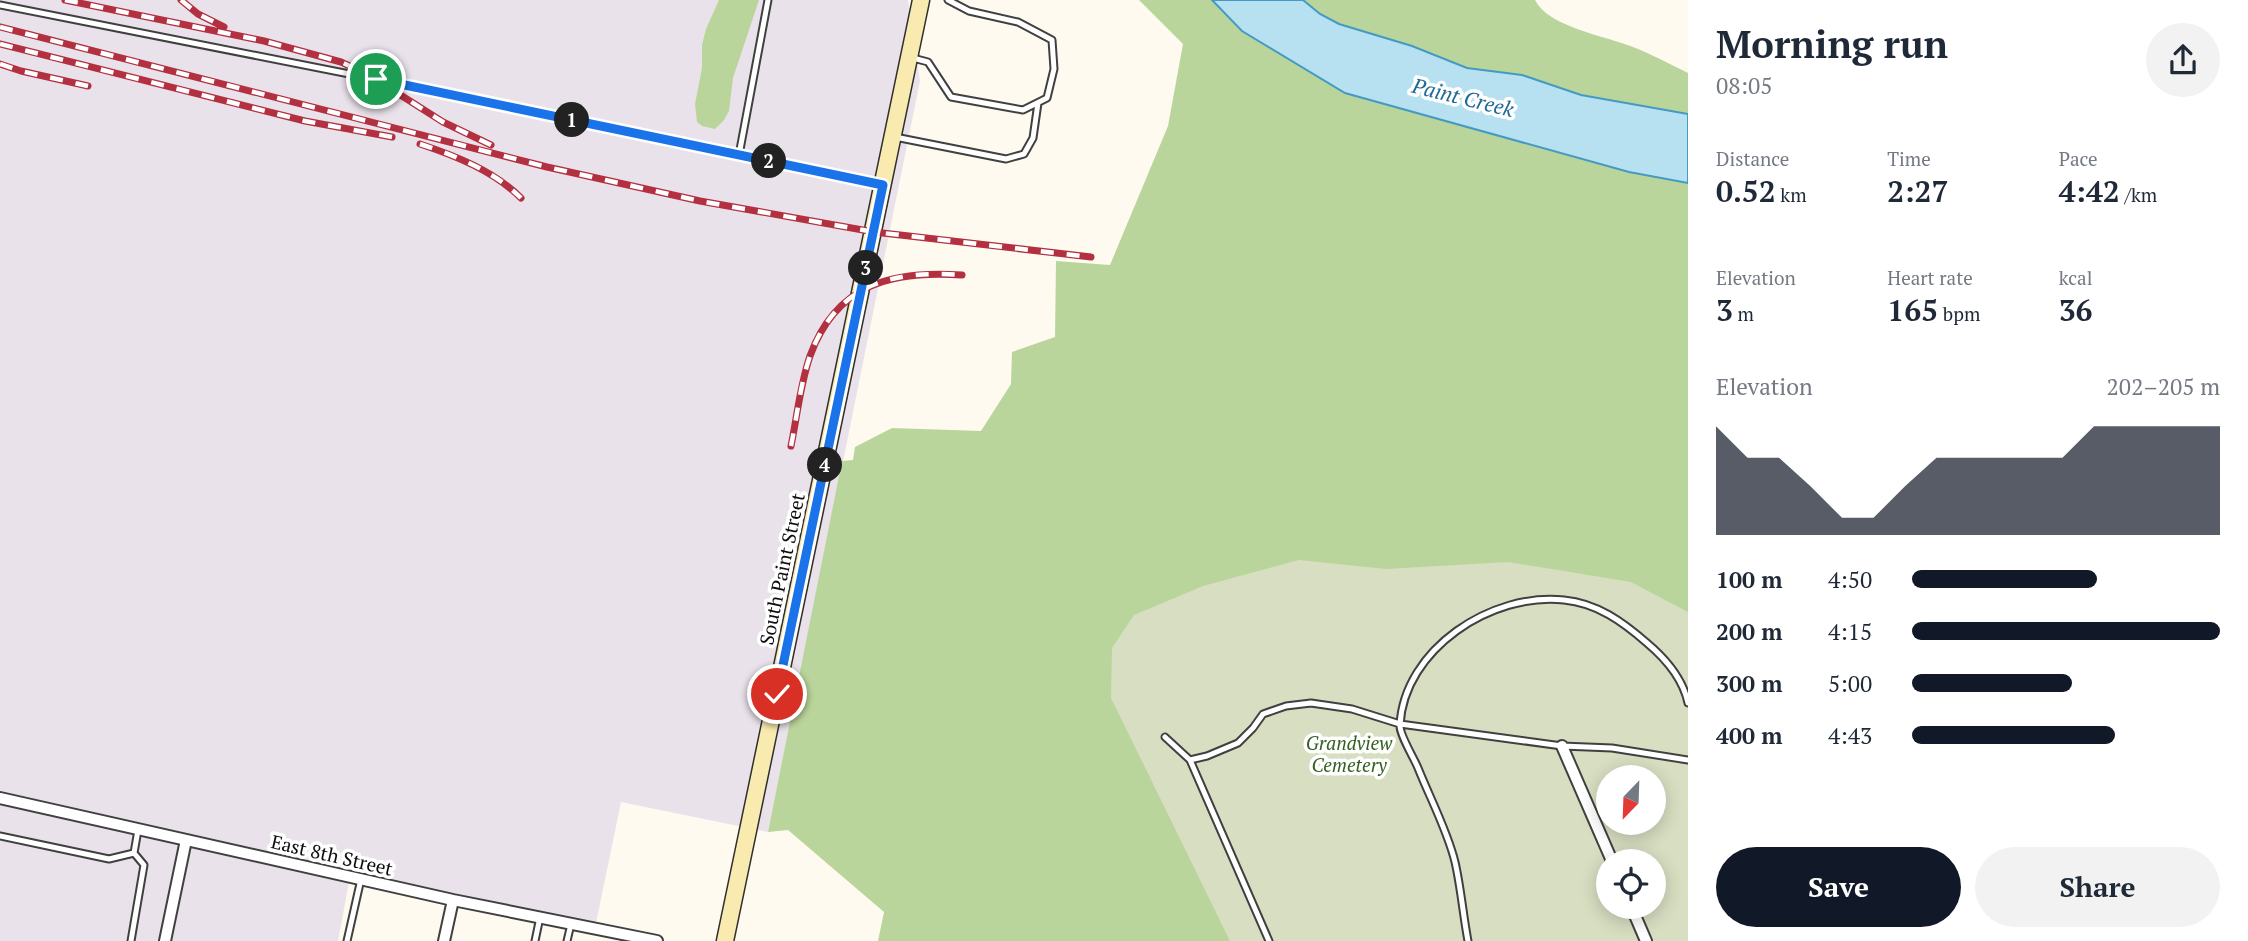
<!DOCTYPE html>
<html lang="en">
<head>
<meta charset="utf-8">
<style>
  :root { --surface:#fff; --page:#f2f2f3; --text:#1f2937; --muted:#747a83; --accent:#111827 }
  body { margin:0; font-family:"PT Serif",serif; background:var(--page); color:var(--text); height:100vh; display:flex; flex-direction:column; font-size:26px; white-space:nowrap }
  * { box-sizing:border-box; margin:0 }
  p { font-size:23px; color:var(--muted) }
  .icon { flex:none; width:38px; height:38px; fill:none; stroke:currentColor; stroke-width:2; stroke-linecap:round; stroke-linejoin:round }
  .map { position:relative; flex:1; overflow:hidden }
  .side { display:flex; flex-direction:column; background:var(--surface); width:560px }
  .side>* { flex:none }
  .needle { width:46px; rotate:203deg }
  .buttons { position:absolute; left:1596px; top:765px; display:grid; gap:14px }
  .buttons a { display:grid; place-items:center; width:70px; height:70px; border-radius:50%; background:var(--surface); box-shadow:0 4px 18px #0003; font-size:35px }
  .pin { position:absolute; display:grid; place-items:center; width:60px; height:60px; color:#fff; margin:-30px; border:4px solid #fff; border-radius:50%; box-shadow:0 2px 7px #0007 }
  .km { position:absolute; width:35px; height:35px; margin:-18px; border-radius:50%; background:#222; color:#fff; font-size:19px; line-height:35px; text-align:center }
  .round { display:grid; place-items:center; flex:none; width:74px; height:74px; border-radius:37px; background:var(--page) }
  .summary { display:flex; align-items:center; justify-content:space-between; height:119px; padding:0 28px }
  h1 { font-size:38px; font-weight:700; line-height:52px }
  .stats { display:grid; grid-template-columns:repeat(3,1fr); gap:10px; height:119px; padding:7px 28px }
  .stats div { display:grid; align-content:center }
  .stats b { font-size:30px; font-weight:700 }
  .stats small { font-size:19px; font-weight:400 }
  .stats p { font-size:19px }
  .chart { height:196px; padding:14px 28px }
  .chart p { display:flex; justify-content:space-between }
  .chart svg { width:100%; height:126px; margin-top:7px; fill:var(--accent); opacity:.7 }
  .primary-button { display:flex; gap:14px; margin-top:auto; padding:14px 28px }
  .primary-button a { flex:1; height:80px; border-radius:42px; background:var(--accent); color:#fff; font-size:28px; font-weight:700; line-height:80px; text-align:center }
  .primary-button a+a { background:var(--page); color:var(--text) }
  ul { padding:0 28px; list-style:none; font-size:23px }
  li { display:grid; grid-template-columns:112px 84px 1fr; align-items:center; height:52px }
  li i { height:18px; border-radius:9px; background:var(--accent) }
  main { display:flex; flex:1; min-height:0 }
  .map>svg:first-child { display:block }
  .industrial { fill:#eae2eb }
  .forest { fill:#bad59b; fill-rule:evenodd }
  .cemetery { fill:#d7dec1; fill-rule:evenodd }
  .water { fill:#b7e0f1; stroke:#449ac3; stroke-width:2 }
  .lines { fill:none; stroke-linecap:round; stroke-linejoin:round }
  .lane-casing { stroke:#404040; stroke-width:9 }
  .street-casing { stroke:#404040; stroke-width:14 }
  .secondary-casing { stroke:#2f2f2f; stroke-width:19 }
  .lane { stroke:#fff; stroke-width:5 }
  .street { stroke:#fff; stroke-width:10 }
  .secondary { stroke:#f9ebaf; stroke-width:16 }
  .rail-casing { stroke:#b33040; stroke-width:7 }
  .rail { stroke:#fff; stroke-width:4.5; stroke-dasharray:13; stroke-linecap:butt }
  .route-casing { stroke:#fff; stroke-width:14 }
  .route { stroke:#1a73e8; stroke-width:9 }
  .labels { text-anchor:middle; stroke-width:7; stroke-linejoin:round; paint-order:stroke }
  .street-label { font-size:19px; fill:#0d0d0d; stroke:#fff }
  .park-label { font-size:19px; font-style:italic; fill:#346023; stroke:#fff }
  .water-label { font-size:21px; font-style:italic; fill:#206b96; stroke:#fff }
</style>
</head>
<body>
<main>
<div class="map">
<svg width="1688" height="941" viewBox="0 0 1688 941">
  <rect width="100%" height="100%" fill="#fefaef"/>
  <path class="industrial" d="M0,0h908l12,81 -152,751 -147,-30 -26,126 -245,-51 -12,64h-338z"/>
  <path class="forest" d="M719,0h40l-26,78 -4,33 -5,9 -9,9 -13,-3 -5,-4 -2,-18 7,-36v-23l4,-16z
    M1139,0h73l30,31 103,62 284,79 59,11v758h-810l6,-29 -96,-82 -20,2 74,-371 11,-1 2,-13 37,-19 89,3 30,-47 1,-32 43,-15 1,-76 54,4 58,-139 15,-82zM1608,777h46v45h-46zM1608,861h46v45h-46z
    M1303,0h232c13,27 71,36 98,47 18,7 37,17 55,26v41l-107,-19 -59,-20 -55,-7 -55,-22 -73,-22 -19,-10z"/>
  <path class="cemetery" d="M1299,560l87,9 122,-7 123,20 57,30v329h-458l-119,-243 1,-50 22,-33 69,-29zM1608,777h46v45h-46zM1608,861h46v45h-46z"/>
  <path class="water" d="M1212,0h91l17,14 19,10 73,22 55,22 55,7 59,20 107,19v69l-59,-11 -284,-79 -103,-62z"/>
  <g class="lines">
    <g class="lane-casing">
      <path id="lane" d="M0,5l400,79 480,101
        M913,58l15,4 23,35 72,13 24,-12 7,-29 -2,-29 -34,-18 -49,-11 -21,-11
        M895,137l111,22 18,-5 9,-16 5,-35
        M739,155l29,-155
        M1165,737l25,23 79,181
        M1190,760l17,-4 31,-13 15,-15 10,-14 23,-8 25,-3 41,6 48,15 162,22 50,2 76,12
        M0,836l109,23 25,-6
        M131,941l13,-76 -10,-12 4,-23
        M347,941l14,-62
        M535,941l5,-24
        M567,941l4,-17
        M1468,941c-5,-26 -7,-53 -13,-79 -7,-30 -25,-64 -37,-94 -4,-10 -19,-34 -18,-43 4,-76 92,-133 164,-125 33,3 59,22 83,43 19,16 36,36 41,60"/>
    </g>
    <g class="street-casing">
      <path id="street" d="M1562,746l50,115
        M0,798l453,102 204,41
        M1631,906l15,35
        M165,941l21,-101
        M444,941l9,-41"/>
    </g>
    <g class="secondary-casing">
      <path id="secondary" d="M725,941l196,-941"/>
    </g>
    <use href="#lane" class="lane"/>
    <use href="#street" class="street"/>
    <use href="#secondary" class="secondary"/>
    <g class="rail-casing">
      <path id="rail" d="M65,0l199,41 77,21 28,13 74,47 48,23
        M181,0l17,14 26,13
        M0,27l547,140 153,34 174,31 217,25
        M0,44l305,77 87,16
        M0,64l21,7 67,15
        M420,144c36,12 74,27 101,54
        M791,446c6,-29 9,-61 19,-90 26,-72 82,-86 152,-81"/>
    </g>
    <use href="#rail" class="rail"/>
  </g>
  <g class="lines">
    <g class="route-casing">
      <path id="route" d="M376,79l507,106 -106,509"/>
    </g>
    <use href="#route" class="route"/>
  </g>
  <g class="labels">
    <g class="street-label">
      <text transform="translate(782 569) rotate(-78)" y="7">South Paint Street</text>
      <text transform="translate(332 855) rotate(13)" y="7">East 8th Street</text>
    </g>
    <g class="park-label">
      <text x="1349" y="750">Grandview<tspan x="1349" dy="22">Cemetery</tspan></text>
    </g>
    <g class="water-label">
      <text transform="translate(1463 98) rotate(14)" y="7">Paint Creek</text>
    </g>
  </g>
</svg>
<div class="buttons">
<a><svg class="needle" viewBox="-14 -14 28 28"><path d="M0-13l5 13h-10z" fill="#e53935"/><path d="M0 13l5-13h-10z" fill="#747a83"/></svg></a>
<a><svg class="icon" aria-label="locate" viewBox="0 0 24 24"><circle cx="12" cy="12" r="6"/><path d="M12 2v4M12 18v4M2 12h4M18 12h4"/></svg></a>
</div>
<div class="pin" style="left:376px;top:79px;background:#1e9e55"><svg class="icon" aria-label="arrive" viewBox="0 0 24 24"><path d="M6 21V4h12l-3 4 3 4H6"/></svg></div>
<div class="pin" style="left:777px;top:694px;background:#d93025"><svg class="icon" aria-label="check" viewBox="0 0 24 24"><path d="M5 12l5 5 9-10"/></svg></div>
<b class="km" style="left:572px;top:120px">1</b>
<b class="km" style="left:769px;top:161px">2</b>
<b class="km" style="left:866px;top:268px">3</b>
<b class="km" style="left:825px;top:465px">4</b>
</div>
<section class="side">
<div class="summary"><div><h1>Morning run</h1><p>08:05</p></div><a class="round"><svg class="icon" aria-label="share" viewBox="0 0 24 24"><path d="M12 15V3M7 8l5-5 5 5M5 13v7h14v-7"/></svg></a></div>
<div class="stats">
<div><p>Distance</p><b>0.52<small> km</small></b></div>
<div><p>Time</p><b>2:27</b></div>
<div><p>Pace</p><b>4:42<small> /km</small></b></div>
</div>
<div class="stats">
<div><p>Elevation</p><b>3<small> m</small></b></div>
<div><p>Heart rate</p><b>165<small> bpm</small></b></div>
<div><p>kcal</p><b>36</b></div>
</div>
<div class="chart"><p><span>Elevation</span>202–205 m</p>
<svg viewBox="0 0 160 44" preserveAspectRatio="none"><path d="M0 44V6L10 17L20 17L30 27L40 38L50 38L60 27L70 17L80 17L90 17L100 17L110 17L120 6L130 6L140 6L150 6L160 6V44z"/></svg>
</div>
<ul>
<li><b>100 m</b>4:50<i style="width:60%"></i></li>
<li><b>200 m</b>4:15<i style="width:100%"></i></li>
<li><b>300 m</b>5:00<i style="width:52%"></i></li>
<li><b>400 m</b>4:43<i style="width:66%"></i></li>
</ul>
<div class="primary-button"><a>Save</a><a>Share</a></div>
</section>
</main>
</body>
</html>
